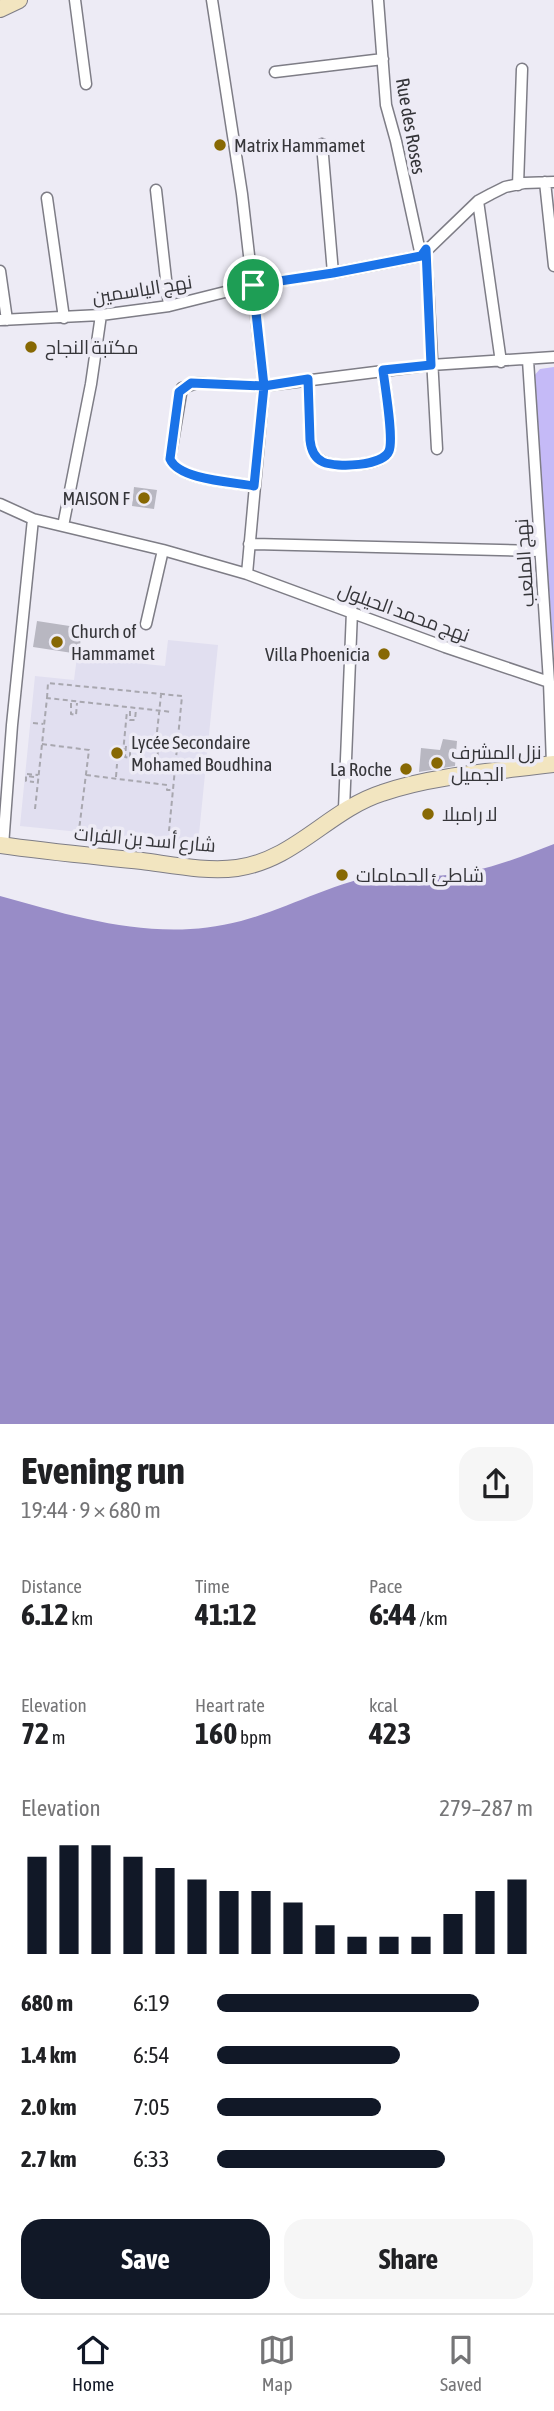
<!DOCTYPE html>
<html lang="en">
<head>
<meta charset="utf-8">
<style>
  :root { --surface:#fff; --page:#f6f6f6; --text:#202124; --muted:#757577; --line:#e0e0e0; --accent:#111827 }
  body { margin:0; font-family:"Asap Condensed",Cairo,sans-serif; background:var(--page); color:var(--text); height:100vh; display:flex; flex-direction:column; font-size:26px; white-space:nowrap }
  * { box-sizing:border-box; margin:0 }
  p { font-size:23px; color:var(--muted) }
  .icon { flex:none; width:38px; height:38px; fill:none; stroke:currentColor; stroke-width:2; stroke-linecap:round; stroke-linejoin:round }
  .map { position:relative; height:1424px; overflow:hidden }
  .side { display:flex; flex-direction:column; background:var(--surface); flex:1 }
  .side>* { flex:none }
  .pin { position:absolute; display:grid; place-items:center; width:60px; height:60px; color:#fff; margin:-30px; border:4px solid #fff; border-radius:50%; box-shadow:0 2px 7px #0007 }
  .round { display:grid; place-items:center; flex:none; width:74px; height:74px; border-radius:21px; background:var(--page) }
  .head { display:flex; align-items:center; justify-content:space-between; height:119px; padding:0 21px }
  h1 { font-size:38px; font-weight:700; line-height:52px }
  .metrics { display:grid; grid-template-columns:repeat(3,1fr); gap:10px; height:119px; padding:7px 21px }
  .metrics div { display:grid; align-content:center }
  .metrics b { font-size:30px; font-weight:700 }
  .metrics small { font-size:19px; font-weight:400 }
  .metrics p { font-size:19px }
  .chart { height:196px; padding:14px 21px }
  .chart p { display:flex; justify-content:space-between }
  .chart svg { width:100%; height:126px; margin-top:7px; stroke:var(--accent); stroke-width:6 }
  .action { display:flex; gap:14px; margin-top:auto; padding:14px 21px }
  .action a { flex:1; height:80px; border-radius:21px; background:var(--accent); color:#fff; font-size:28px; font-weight:700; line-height:80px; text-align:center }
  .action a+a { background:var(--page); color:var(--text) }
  ul { padding:0 21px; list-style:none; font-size:23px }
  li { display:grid; grid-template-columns:112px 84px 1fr; align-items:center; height:52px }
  li i { height:18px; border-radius:9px; background:var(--accent) }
  .dock { display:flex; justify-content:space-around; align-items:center; height:98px; border-top:2px solid var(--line); background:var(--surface); font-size:19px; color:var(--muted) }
  .dock a { display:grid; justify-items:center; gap:4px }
  .dock .selected { color:var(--accent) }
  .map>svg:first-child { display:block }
  .built { fill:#e1dff0 }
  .green { fill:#c5baf7 }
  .water { fill:#988cc7 }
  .building { fill:#b8b7c1 }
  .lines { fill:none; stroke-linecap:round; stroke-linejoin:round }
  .street-casing { stroke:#7e7d86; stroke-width:13 }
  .secondary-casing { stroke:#7e7d86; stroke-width:18 }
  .path { stroke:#a8a7af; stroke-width:2; stroke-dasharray:5 3.5; stroke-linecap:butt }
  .street { stroke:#fff; stroke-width:10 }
  .secondary { stroke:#f2e5c0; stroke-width:16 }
  .route-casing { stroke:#fff; stroke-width:14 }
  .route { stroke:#1a73e8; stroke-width:9 }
  .poi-dot { fill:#876803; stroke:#edebf5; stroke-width:2.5 }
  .labels { text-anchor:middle; stroke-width:7; stroke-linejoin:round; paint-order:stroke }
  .street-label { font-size:19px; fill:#353539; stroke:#edebf5 }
  .poi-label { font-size:19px; fill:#353539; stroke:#edebf5; text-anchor:start }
</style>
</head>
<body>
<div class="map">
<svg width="554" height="1424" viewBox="0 0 554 1424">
  <rect width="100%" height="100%" fill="#edebf5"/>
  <path class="built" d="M168,640l50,5 -20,199 -178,-18 15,-150 39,4 3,-23 88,9z"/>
  <path class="green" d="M554,367v287l-21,-277 7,-8z"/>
  <path class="water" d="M554,844v580h-554v-528c80,22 158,47 241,25 48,-13 93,-39 142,-47 15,-2 32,3 48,2 45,-1 82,-16 123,-32z"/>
  <path class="building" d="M134,487l23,3 -3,19 -22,-3z
    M37,621l39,6 -1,9 6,1 -2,17 -46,-7z
    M443,739l14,2 -2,25 -36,6 2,-24 19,2z"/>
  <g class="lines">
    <g class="street-casing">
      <path id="street" d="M75,0l11,84
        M212,0l30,194 22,192 -17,188
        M378,0l8,105 10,36 25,115
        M275,72l108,-13
        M322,144l11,129
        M545,182l9,84
        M518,185l4,-116
        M156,190l13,116
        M47,198l17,120
        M478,201l23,161
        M426,249l11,200
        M0,271l7,49
        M0,320l101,-5 68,-9 84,-21 80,-12 88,-17 57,-55 13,-7 14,-7 19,-4 30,-1
        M528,360l21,322 3,82
        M308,379l2,61c1,10 4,18 14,22 13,6 59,4 65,-11 5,-12 -4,-65 -6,-81
        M254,486c-21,-4 -76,-6 -84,-27l12,-71 15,-5 67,3 167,-21 123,-8
        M0,504l33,15 130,31 84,24 198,73 104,35
        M63,526l28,-142 10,-69
        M249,544l290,7
        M146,624l17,-74
        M344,809l8,-198
        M3,846l9,-121 21,-206"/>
    </g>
    <g class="secondary-casing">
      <path id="secondary" d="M0,9l19,-9
        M0,845c47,7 95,11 142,16 31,4 65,11 95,7 58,-8 92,-58 145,-75 51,-18 118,-22 172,-29"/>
    </g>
    <path class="path" d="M47,698l1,-15 134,13 -13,135
      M71,703v11l5,1 1,-12
      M130,711v9h5l1,-11
      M33,723l10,1
      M157,732l4,-37
      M42,744l47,6 -10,80
      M129,745l39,5
      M126,746l-1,11 5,1v-9
      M123,753l4,-42
      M157,765l1,-16
      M27,774l11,1
      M86,775l81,10v5h5
      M34,777l-8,-1v5l8,1
      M116,777l1,-13
      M35,809l12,-111 125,14"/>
    <use href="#street" class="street"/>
    <use href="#secondary" class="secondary"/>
  </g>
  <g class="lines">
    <g class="route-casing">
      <path id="route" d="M253,285l11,101 -10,100c-21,-4 -75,-6 -84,-27l9,-67 12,-9 73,3 44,-7 2,61c1,10 4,18 13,22 14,6 60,4 66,-11 5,-12 -4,-64 -6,-81l48,-5 -5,-116 -5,7 -88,17 -80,12"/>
    </g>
    <use href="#route" class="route"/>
  </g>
  <g class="poi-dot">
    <circle cx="220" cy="145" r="7"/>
    <circle cx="31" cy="347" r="7"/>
    <circle cx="144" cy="498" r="7"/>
    <circle cx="57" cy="642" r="7"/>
    <circle cx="384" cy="654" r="7"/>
    <circle cx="117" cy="753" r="7"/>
    <circle cx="437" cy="763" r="7"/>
    <circle cx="406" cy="769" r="7"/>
    <circle cx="428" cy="814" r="7"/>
    <circle cx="342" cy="875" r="7"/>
  </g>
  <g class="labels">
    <g class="street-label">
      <text transform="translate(411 126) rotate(80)" y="7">Rue des Roses</text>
      <text transform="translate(142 289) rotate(-9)" y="7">نهج الياسمين</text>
      <text transform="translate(524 563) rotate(-94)" y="7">نهج الملعب</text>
      <text transform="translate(404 612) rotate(20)" y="7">نهج محمد الحيلول</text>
      <text transform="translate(145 839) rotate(5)" y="7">شارع أسد بن الفرات</text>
    </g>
    <g class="poi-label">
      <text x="234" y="152">Matrix Hammamet</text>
      <text x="45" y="354">مكتبة النجاح</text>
      <text x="130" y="505" text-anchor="end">MAISON F</text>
      <text x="71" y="638">Church of<tspan x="71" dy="22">Hammamet</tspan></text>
      <text x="370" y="661" text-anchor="end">Villa Phoenicia</text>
      <text x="131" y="749">Lycée Secondaire<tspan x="131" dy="22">Mohamed Boudhina</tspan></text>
      <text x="451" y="759">نزل المشرف<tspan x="451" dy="22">الجميل</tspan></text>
      <text x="392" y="776" text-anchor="end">La Roche</text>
      <text x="442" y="821">لا رامبلا</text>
      <text x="356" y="882">شاطئ الحمامات</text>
    </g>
  </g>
</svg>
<div class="pin" style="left:253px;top:285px;background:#1e9e55"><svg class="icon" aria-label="arrive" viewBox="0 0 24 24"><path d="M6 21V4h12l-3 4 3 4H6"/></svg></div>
</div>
<section class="side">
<div class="head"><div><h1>Evening run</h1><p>19:44 · 9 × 680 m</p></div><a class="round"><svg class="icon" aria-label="share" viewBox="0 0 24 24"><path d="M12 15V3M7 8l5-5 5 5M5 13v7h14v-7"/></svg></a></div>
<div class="metrics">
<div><p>Distance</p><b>6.12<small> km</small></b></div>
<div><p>Time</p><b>41:12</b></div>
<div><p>Pace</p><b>6:44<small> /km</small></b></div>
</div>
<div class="metrics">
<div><p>Elevation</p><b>72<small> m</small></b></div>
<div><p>Heart rate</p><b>160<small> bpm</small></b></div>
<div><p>kcal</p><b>423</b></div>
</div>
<div class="chart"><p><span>Elevation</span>279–287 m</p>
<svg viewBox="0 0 160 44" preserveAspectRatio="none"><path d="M5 44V10M15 44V6M25 44V6M35 44V10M45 44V14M55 44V18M65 44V22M75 44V22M85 44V26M95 44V34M105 44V38M115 44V38M125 44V38M135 44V30M145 44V22M155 44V18"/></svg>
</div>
<ul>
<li><b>680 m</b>6:19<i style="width:83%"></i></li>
<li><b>1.4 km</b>6:54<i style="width:58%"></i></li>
<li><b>2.0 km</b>7:05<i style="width:52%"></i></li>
<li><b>2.7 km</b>6:33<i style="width:72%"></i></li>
</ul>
<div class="action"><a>Save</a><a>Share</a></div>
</section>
<nav class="dock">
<a class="selected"><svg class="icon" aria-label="home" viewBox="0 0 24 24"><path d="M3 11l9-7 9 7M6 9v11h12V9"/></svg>Home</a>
<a><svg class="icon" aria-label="map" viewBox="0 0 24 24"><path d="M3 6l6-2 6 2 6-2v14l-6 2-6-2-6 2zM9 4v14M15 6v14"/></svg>Map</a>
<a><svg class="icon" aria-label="saved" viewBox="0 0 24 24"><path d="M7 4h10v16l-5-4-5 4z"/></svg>Saved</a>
</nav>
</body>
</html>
